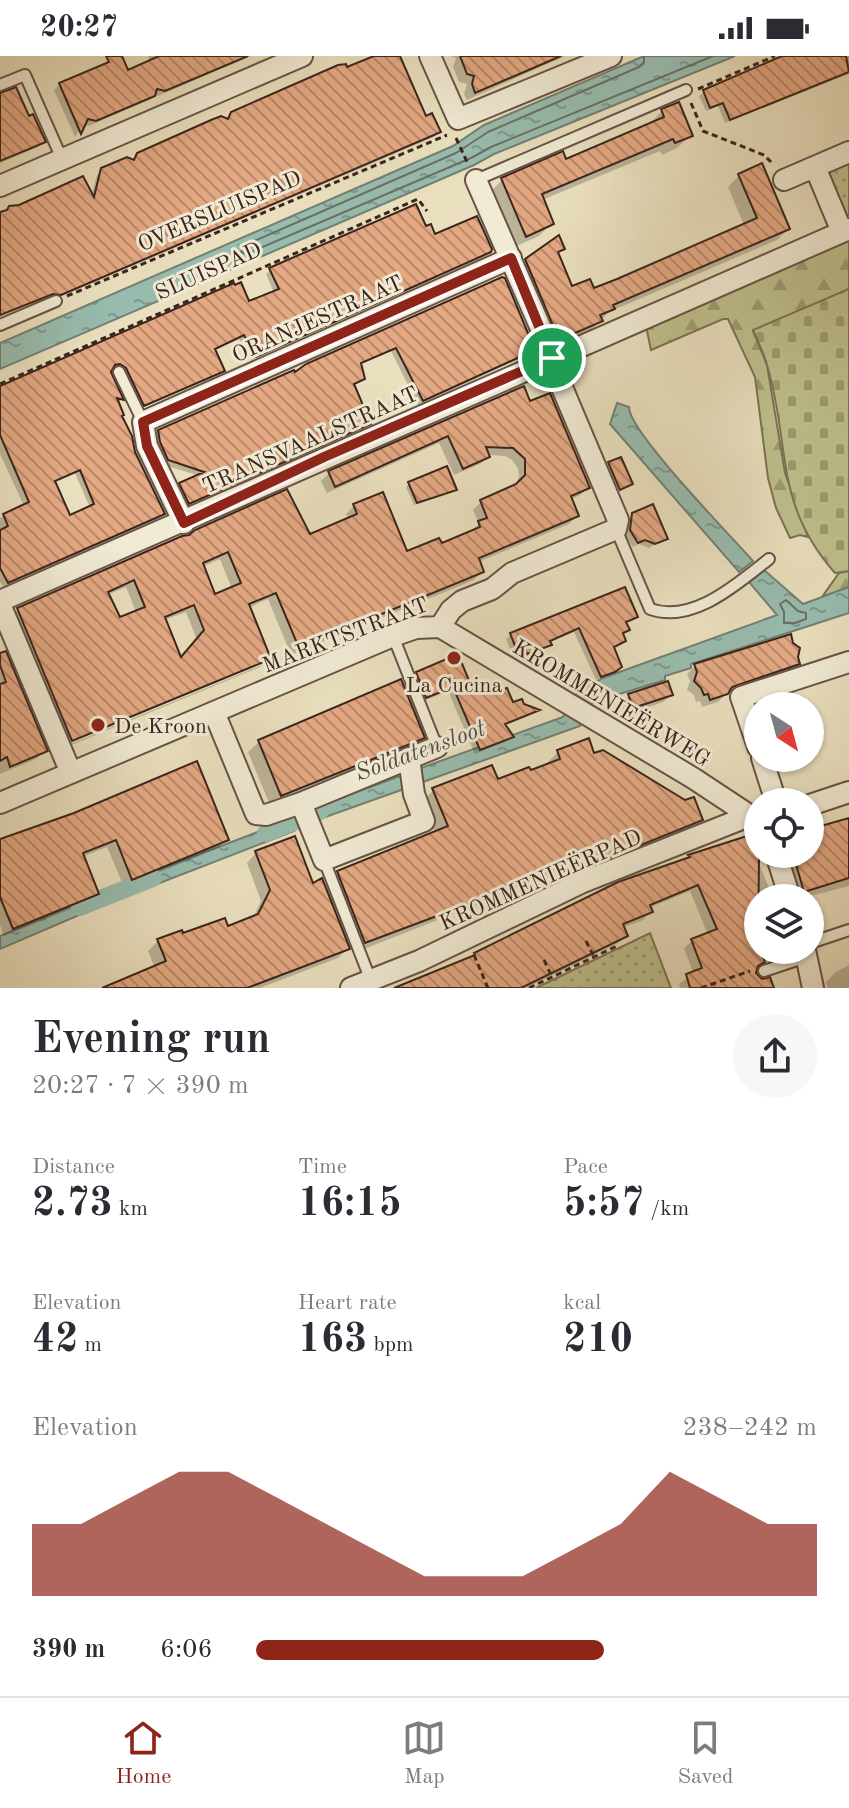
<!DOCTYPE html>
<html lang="en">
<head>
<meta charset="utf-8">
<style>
  :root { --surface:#fff; --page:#f7f7f7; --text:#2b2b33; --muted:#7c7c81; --line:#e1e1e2; --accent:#8f2418 }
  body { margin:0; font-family:"Old Standard TT",serif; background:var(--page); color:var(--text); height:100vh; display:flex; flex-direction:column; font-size:30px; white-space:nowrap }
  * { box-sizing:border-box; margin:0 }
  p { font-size:26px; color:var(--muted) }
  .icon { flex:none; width:44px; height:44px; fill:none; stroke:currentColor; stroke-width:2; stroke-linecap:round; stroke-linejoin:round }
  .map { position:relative; height:932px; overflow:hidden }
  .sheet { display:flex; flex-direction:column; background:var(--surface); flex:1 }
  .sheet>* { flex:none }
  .needle { width:52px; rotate:144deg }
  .tools { position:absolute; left:744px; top:636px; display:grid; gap:16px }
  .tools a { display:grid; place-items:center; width:80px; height:80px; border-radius:50%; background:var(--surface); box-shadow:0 2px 6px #0004; font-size:40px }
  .pin { position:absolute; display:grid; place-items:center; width:68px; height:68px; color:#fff; margin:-34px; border:4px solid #fff; border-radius:50%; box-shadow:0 2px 8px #0007 }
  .round { display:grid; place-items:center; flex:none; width:84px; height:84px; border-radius:42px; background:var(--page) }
  .summary { display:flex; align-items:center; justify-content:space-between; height:136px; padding:0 32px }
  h1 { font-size:44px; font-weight:600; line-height:60px }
  .figures { display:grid; grid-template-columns:repeat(3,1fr); gap:12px; height:136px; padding:8px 32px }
  .figures div { display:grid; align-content:center }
  .figures b { font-size:40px; font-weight:600 }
  .figures small { font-size:22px; font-weight:400 }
  .figures p { font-size:22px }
  .chart { height:224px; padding:16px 32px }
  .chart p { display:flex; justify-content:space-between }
  .chart svg { width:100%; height:144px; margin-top:8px; fill:var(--accent); opacity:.7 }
  ul { padding:0 32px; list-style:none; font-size:26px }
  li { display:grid; grid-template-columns:128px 96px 1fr; align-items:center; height:60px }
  li i { height:20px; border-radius:10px; background:var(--accent) }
  .status { display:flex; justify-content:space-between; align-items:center; height:56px; padding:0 40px; background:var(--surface); direction:ltr }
  .status svg { height:22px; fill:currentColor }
  .dock { display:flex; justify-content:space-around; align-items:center; height:112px; border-top:2px solid var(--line); background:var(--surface); font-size:22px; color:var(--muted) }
  .dock a { display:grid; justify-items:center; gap:4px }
  .dock .active { color:var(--accent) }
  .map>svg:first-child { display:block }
  .grass { fill:url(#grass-dots); stroke:#7c7254; stroke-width:2 }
  .forest { fill:url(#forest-firs); stroke:#7c7254; stroke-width:2 }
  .cemetery { fill:url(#cemetery-stones); stroke:#7c7254; stroke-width:2 }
  .water { fill:url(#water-ripples); stroke:#738074; stroke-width:2 }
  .shadow { fill:#0003; fill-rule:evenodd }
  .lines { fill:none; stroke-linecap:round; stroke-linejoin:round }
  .shore { stroke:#6a7066; stroke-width:2 }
  .canal { stroke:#98bdaf; stroke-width:18 }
  .building { fill:url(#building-back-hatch); stroke:#3b241c; stroke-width:2; fill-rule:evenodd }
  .lane-casing { stroke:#675345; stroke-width:14 }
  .street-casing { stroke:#675345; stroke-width:24 }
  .path { stroke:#3b241c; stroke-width:3; stroke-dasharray:6 4; stroke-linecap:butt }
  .lane { stroke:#f1ebd5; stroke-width:10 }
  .street { stroke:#f1ebd5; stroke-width:20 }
  .route-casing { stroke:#fff; stroke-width:16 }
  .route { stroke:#8f2418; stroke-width:10 }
  .poi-dot { fill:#8f2418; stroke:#f1ebd5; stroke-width:3 }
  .labels { text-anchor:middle; stroke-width:6; stroke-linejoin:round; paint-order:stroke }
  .street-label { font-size:22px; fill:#3b241c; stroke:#f1ebd5 }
  .poi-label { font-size:22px; fill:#3b241c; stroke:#f1ebd5 }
  .water-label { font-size:24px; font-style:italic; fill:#524a41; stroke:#f1ebd5 }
</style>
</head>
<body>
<div class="status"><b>20:27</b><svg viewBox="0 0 49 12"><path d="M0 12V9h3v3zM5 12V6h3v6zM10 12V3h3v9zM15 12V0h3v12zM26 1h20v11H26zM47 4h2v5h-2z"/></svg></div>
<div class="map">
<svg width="849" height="932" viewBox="0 0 849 932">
  <defs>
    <pattern id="grass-dots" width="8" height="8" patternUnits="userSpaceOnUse" patternTransform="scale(2)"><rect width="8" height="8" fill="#bec08d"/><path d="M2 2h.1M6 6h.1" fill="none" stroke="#9c9c72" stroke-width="1.8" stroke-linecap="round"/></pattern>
    <pattern id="forest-firs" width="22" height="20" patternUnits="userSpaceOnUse" patternTransform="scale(2)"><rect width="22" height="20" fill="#bec08d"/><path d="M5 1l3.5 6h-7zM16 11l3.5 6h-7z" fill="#9c9c72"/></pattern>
    <pattern id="cemetery-stones" width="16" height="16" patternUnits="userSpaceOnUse" patternTransform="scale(2)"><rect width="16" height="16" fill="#bec08d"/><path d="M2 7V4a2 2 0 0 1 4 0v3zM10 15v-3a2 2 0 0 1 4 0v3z" fill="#9c9c72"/></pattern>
    <pattern id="water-ripples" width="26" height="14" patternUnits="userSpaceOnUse" patternTransform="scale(2)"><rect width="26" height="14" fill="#98bdaf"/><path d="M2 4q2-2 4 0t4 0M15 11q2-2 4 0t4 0" fill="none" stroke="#7d998e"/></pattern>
    <pattern id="building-back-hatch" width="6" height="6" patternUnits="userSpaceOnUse" patternTransform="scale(2)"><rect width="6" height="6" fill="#e4a983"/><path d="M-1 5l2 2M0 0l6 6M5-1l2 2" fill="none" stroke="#ba896a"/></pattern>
  </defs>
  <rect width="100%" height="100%" fill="#eae0bf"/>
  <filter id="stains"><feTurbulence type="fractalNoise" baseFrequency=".0025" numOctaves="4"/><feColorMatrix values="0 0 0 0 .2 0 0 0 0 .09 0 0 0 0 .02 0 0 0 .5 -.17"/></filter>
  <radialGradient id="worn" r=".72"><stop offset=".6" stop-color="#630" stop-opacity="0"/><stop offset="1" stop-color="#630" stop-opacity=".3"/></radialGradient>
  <path class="grass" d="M849,104v55l-2,1 -20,-47z
    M650,877l21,55h-135z"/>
  <path class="forest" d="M849,182v51l-96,42 14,34 18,108 23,64 -8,-2 -10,3 -14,-30 -8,-30 -13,-101 -27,-58h-5l-72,31 -5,-24z
    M849,515v16l-27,10 17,-24z"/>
  <path class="cemetery" d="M849,233v282l-14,2c-62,-70 -44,-128 -68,-208 -3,-12 -9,-23 -14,-35z"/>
  <path class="water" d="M644,0h91l-241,98 -20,11 -474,204v-26l453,-197 31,-21z
    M617,347l12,4c-1,24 103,130 124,154l-14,11 -129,-148z
    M764,514l39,34 46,-17v26l-158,51v4l-26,8v4l-72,22 -13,24 -157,56 -5,-13 145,-52 14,-24 26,-15 174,-63 -28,-33z
    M403,719l1,14 -87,31 -4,-12z
    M284,766l10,9 -160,62 -5,-12z
    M102,837l3,11 -105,45v-13z"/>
  <path class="shadow" d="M119,0l8,16 23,-10 -2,-6h103l-93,40 -5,-1 -7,6 -57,25 -6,-1 -8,12 -21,-47 6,-6 43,-18z
    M370,0h30l24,63 14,13 -4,5 -379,162 -8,-2 -47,20v-101l91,-19 6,-22 5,-5 30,-9 6,-6 89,-36 5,-6 138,-53z
    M451,0h114l-98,44 -3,-6 3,-10 -8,-2 -6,-15 3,-9z
    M787,0h62v18l-124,49 -7,-17 -12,5 -7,-15 5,-4z
    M0,39l28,23 15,23 -5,6 -38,16z
    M662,55l29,24 -14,13 -15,7 -2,-4 -118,49 10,23 -13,13 -27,12 -23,-55 13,-13 63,-18 84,-38z
    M739,120l49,53 -11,11 -168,72 -20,20 -41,18 -33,-78 11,-11 37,-13 -6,6 14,34 21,3 152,-66 -16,-38z
    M425,173l9,8 55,14 -5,6 -233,103 -12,-21 -25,11 8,20 -4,5 -79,34 -18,-36 -9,-4 -3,6 12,25 -4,4 11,34 35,76 -5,5 -155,68 -3,-5v-64l14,-7 29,36 -43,-93v-65l274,-96 -8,-19 5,-4zM75,417l15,35 -21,9 -16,-34z
    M502,223l31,71 -5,5 -110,50 -27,-54 -32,13 4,15 -11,7 17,38 -5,4 -180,79 -8,-17 24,-14 -36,-11 -10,-29 5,-5 135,-56z
    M529,347l59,84 -8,8 -10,5 7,16 -8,8 -91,38 4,10 -8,8 -183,75 -23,-56 -20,9 20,51 -8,8 -196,81 -54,-130 8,-8 164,-72 127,-2 40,-17 -3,-5 8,-8 52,48 34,-9 31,-14 8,-7 -6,-14 8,-8 35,-17 3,-8 -1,-9 -6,-8 -7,-4 -15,-1 -10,9 -26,11 -15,-32 -112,50 -6,-12 8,-8zM220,503l12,30 -19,7 -11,-29zM126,531l10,25 -17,8 -12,-25zM186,556l11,28 -17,20 -16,-40zM262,605v4l-199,82 -1,-4z
    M609,408l19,22 -11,4 -10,-24z
    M409,428l46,5 -41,16 -8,-18z
    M633,459l32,23 -16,10 -10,-4 -6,3 -8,-11 2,-16z
    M635,561l-10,7 2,6 -5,6 2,5 -12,8 3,22 -19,9 -22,-48 -25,10 -4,7 -22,9 -3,-6 -8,3 -6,-16 5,-4z
    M0,600l45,94 -9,9 -36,15z
    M798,608l-8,8 -63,20 -9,10 -16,5 -2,-6 -4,1 -2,-7 -7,-5 3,-9 -3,-7 8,-8z
    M417,617l55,19 12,1 28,12 11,1 13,5 -32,15 7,11 -4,4 -32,13 -27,-63 -27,11 -9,-24z
    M671,639l-8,7 -38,13 -4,-12 8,-7z
    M422,682l-10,10 -142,57 -22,-53 11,-10z
    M558,696l35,3 107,65 -11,11 -106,42 -3,-5 -41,12 -185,73 -3,-8 -13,13 -78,30h-151l46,-20 -7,-17 10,-10 69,-13 26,-10 8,-17 -14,-38 9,-10 55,33 13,1 14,-15 97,-39 -13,-32 12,-11 63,-8 33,-9 18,-7 -1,-3z
    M849,763v67l-46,12h-10l-14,-44h31v-23z
    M749,782l24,60h-15l-3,42 7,22 -7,7v6l17,13h-92l-1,-4 14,-11 -9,-25 8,-7 16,-6 -18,-44 -41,17 1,4 -7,8 -21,8 4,8 -8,7 -92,45h-134l79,-29 214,-98 4,-4z
    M4,783h223l-9,9 -94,39 -17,-40 -25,10 15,36 -9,9 -84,34 -4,-11v-82z
    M849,909v23h-21l-2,-6 10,-10z"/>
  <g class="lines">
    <path class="shore" d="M644,0v6l-5,5 -151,65 -32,21 -213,93 -2,6 5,2 225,-96 20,-11 222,-91
      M786,544l12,11 8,2v6l-11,4h-11v-11l-4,-8z"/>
    <path class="canal" d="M266,777l54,-22
      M80,851l73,-29"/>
  </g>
  <path class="building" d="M106,0h16l6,14 31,-14h89l-83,35 -8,-2 -2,7 -59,25 -8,-2 -7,15 -22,-51 50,-21z
    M374,0h26l26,60 6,-3 9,19 -380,163 -8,-1 -53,21v-103l7,-2 2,-4 10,-1 64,-29 11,21 7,-29 26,-11 7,3 3,-7 74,-33 10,-4 7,3 3,-7 107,-47 8,-1 1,3z
    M460,0h101l-86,37 -3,-9 2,-8 -7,-2z
    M782,0h64l3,16 -119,48 -7,-17 -13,5 -7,-18z
    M16,31l13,29 4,-2 13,28 -46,19v-68z
    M679,46l14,34 -18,7 -2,-4 -131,55 12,30 -28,13 -25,-59 62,-27 3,8 98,-42 -3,-8z
    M762,107l28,66 -177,76 2,4 -15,6 3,6 -44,19 -34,-81 34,-24 6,14 -7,3 14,34 18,-7 4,9 23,-9 140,-61 -19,-44z
    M416,148l10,22 5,-2 4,10 42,-18 15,33 -1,3 -235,105 -12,-22 -29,14 10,22 -81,35 -18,-38 -6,-4 -5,1 -4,7 13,28 -7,-2 7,17 -2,1 10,20 3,16 30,62 -157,69 -8,-15v-38l8,-4 -5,-12 26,-12 -29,-67v-49l234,-103 1,2 6,-3 8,19 30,-12 -10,-21zM80,414l14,34 -24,11 -15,-34z
    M502,221l3,1 30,72 -112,51 -27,-53 -35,15 4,16 -11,5 17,40 -182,80 -10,-21 25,-11 -36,-12 -8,-18 -2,-12 136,-60 1,2 11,-8z
    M524,330l6,15 20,-8 40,95 -19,8 8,20 -100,42 5,14 -185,76 -23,-55 -27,11 22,55 -199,82 -55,-133 165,-72 7,-1 6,-5 92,-41 23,45 47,-20 -4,-10 30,-12 24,59 32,-13 3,5 38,-16 -2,-6 9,-3 -7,-18 36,-16 9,-9v-16l-12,-11 -27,-1 4,10 -27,12 -15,-33 -113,51 -7,-16zM228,496l13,31 -26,11 -12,-31zM134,524l11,27 -25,10 -12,-25zM194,549l10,25 -23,27 -16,-40z
    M621,401l12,27 -13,6 -12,-28z
    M447,410l10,24 -40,13 -9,-21z
    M653,448l15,35 -13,5 -10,-4 -7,3 -8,-13 2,-17z
    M625,531l13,30 -12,5 4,8 -7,3 3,8 -12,6 8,20 -7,5 -14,5 -22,-49 -29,13 2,4 -25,9 -2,-6 -8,3 -7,-18z
    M791,578l2,9 7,5 -2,9 2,7 -68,23 -4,7 -18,6 -2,-6 -4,1 -3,-7 -7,-7 3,-9 -3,-8z
    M6,595l42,100 -38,16 -3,-10 -7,4v-77l6,-2 -6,-17v-12z
    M458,598l15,36 10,-4 2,5 16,-7 2,5 4,-1 6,14 9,-3 2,5 16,6 -35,14 9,13 -34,13 -27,-63 -27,11 -10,-26z
    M401,623l24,59 -144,58 -23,-56z
    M668,625l5,14 -40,13 -5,-14z
    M589,682l5,15 9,-3 82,50 9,-3 9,23 -109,44 -2,-6 -43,12 1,2 -73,29 -112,42 -28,-72 111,-45 -16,-38 60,-23 6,14 31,-12 2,3 29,-11 -3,-9z
    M197,705l32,79 -97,40 -16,-40 -33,13 16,41 -86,35 -13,-32v-58l74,-26z
    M849,762v60l-45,14 -11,-38h17v-25z
    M750,779l9,23 -1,92h2l5,12 -7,4 -2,7 6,6 8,-2 4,11h-84l-4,-14 16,-6 -11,-29 26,-10 -19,-44 -48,20 3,7 -30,12 5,12 -107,52h-127l81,-33 -1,-2 144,-71 72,-25 -2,-2z
    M295,780l18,47 9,-5 28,71 -103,39h-145l64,-27 -9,-22 25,-9 1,3 42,-15 3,8 30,-12 12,-24 -15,-39z"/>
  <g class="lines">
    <g class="lane-casing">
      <path id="lane" d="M0,29l25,-10 37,84
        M476,124l210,-90
        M0,269l56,-24
        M119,316l24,50
        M616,473l34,80c43,15 87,-25 119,-50
        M393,580l44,111
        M324,804l47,121
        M810,887l39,-13
        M764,915l42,-14"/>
    </g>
    <g class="street-casing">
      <path id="street" d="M430,0l28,63 153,-63
        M815,111l27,65 7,-3
        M784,124l65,-28
        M0,130l302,-130
        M184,467l-37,-77 -4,-24 368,-164
        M0,545l842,-369
        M0,548l71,169
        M440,571l11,-17 11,-9 30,-12 20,-16 104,-44 2,-9 -57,-135 -16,-47 -69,-158
        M214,656l42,102 10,1 35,-12 136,-56
        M758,691l-17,-50 108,-35
        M762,702l14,44
        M0,747l393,-167 23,-8 24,-1 253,151 65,43
        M301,747l23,57 100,-39 -10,-27 -5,-36
        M810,749l39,-13
        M776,798l14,44
        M805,894l8,38
        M351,932l68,-27 164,-79 166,-66"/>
    </g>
    <path class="path" d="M698,33l77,-33
      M691,47l12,28 61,24 9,9
      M456,82l12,26
      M67,240l380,-161
      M0,328l418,-185 9,12
      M586,885l8,16
      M474,899l14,33
      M544,904l8,17
      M529,932l90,-43
      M701,932l49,-17"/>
    <use href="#lane" class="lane"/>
    <use href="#street" class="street"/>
  </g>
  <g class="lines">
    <g class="route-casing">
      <path id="route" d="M511,202l41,100 -228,99 -140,66 -37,-77 -4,-24z"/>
    </g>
    <use href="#route" class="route"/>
  </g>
  <g class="poi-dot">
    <circle cx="454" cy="602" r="8"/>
    <circle cx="98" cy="669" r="8"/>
  </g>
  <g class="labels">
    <g class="street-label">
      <text transform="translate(219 154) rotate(-23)" y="8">OVERSLUISPAD</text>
      <text transform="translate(208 214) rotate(-24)" y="8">SLUISPAD</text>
      <text transform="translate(317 262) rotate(-24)" y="8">ORANJESTRAAT</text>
      <text transform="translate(310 383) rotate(-24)" y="8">TRANSVAALSTRAAT</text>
      <text transform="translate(345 578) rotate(-21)" y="8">MARKTSTRAAT</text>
      <text transform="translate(612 646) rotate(31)" y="8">KROMMENIEËRWEG</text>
      <text transform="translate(540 823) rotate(-24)" y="8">KROMMENIEËRPAD</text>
    </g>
    <g class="poi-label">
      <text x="454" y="636">La Cucina</text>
      <text x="114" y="677" text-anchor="start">De Kroon</text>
    </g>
    <g class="water-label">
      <text transform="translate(420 694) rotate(-20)" y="8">Soldatensloot</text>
    </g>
  </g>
  <rect width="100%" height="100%" filter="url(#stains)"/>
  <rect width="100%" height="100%" fill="url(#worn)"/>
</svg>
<div class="tools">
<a><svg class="needle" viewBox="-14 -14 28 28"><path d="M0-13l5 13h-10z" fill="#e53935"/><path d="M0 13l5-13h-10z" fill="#7c7c81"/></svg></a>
<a><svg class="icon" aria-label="locate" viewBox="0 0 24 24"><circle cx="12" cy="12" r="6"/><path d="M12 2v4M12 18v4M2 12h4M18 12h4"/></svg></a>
<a><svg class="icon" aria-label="layers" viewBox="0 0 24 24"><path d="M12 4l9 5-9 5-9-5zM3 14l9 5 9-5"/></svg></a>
</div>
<div class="pin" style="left:552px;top:302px;background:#1e9e55"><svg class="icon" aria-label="arrive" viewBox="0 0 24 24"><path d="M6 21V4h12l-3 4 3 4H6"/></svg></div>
</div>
<section class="sheet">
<div class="summary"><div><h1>Evening run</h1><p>20:27 · 7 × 390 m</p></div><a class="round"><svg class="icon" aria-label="share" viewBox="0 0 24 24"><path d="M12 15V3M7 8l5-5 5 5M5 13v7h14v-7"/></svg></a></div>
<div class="figures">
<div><p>Distance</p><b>2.73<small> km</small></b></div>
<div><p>Time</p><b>16:15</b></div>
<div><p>Pace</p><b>5:57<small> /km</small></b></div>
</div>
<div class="figures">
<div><p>Elevation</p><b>42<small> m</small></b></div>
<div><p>Heart rate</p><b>163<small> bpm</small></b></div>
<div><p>kcal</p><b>210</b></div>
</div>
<div class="chart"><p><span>Elevation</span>238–242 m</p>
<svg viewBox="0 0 160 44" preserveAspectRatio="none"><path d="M0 44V22L10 22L20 14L30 6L40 6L50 14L60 22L70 30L80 38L90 38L100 38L110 30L120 22L130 6L140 14L150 22L160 22V44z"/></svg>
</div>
<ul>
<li><b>390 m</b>6:06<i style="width:62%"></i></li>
</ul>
</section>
<nav class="dock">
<a class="active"><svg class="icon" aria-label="home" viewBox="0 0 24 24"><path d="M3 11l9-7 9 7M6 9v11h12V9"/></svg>Home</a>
<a><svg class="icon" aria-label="map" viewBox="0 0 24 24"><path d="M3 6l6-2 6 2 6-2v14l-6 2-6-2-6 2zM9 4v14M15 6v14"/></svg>Map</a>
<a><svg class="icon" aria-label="saved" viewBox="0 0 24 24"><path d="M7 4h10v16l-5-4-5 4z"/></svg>Saved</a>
</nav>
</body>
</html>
